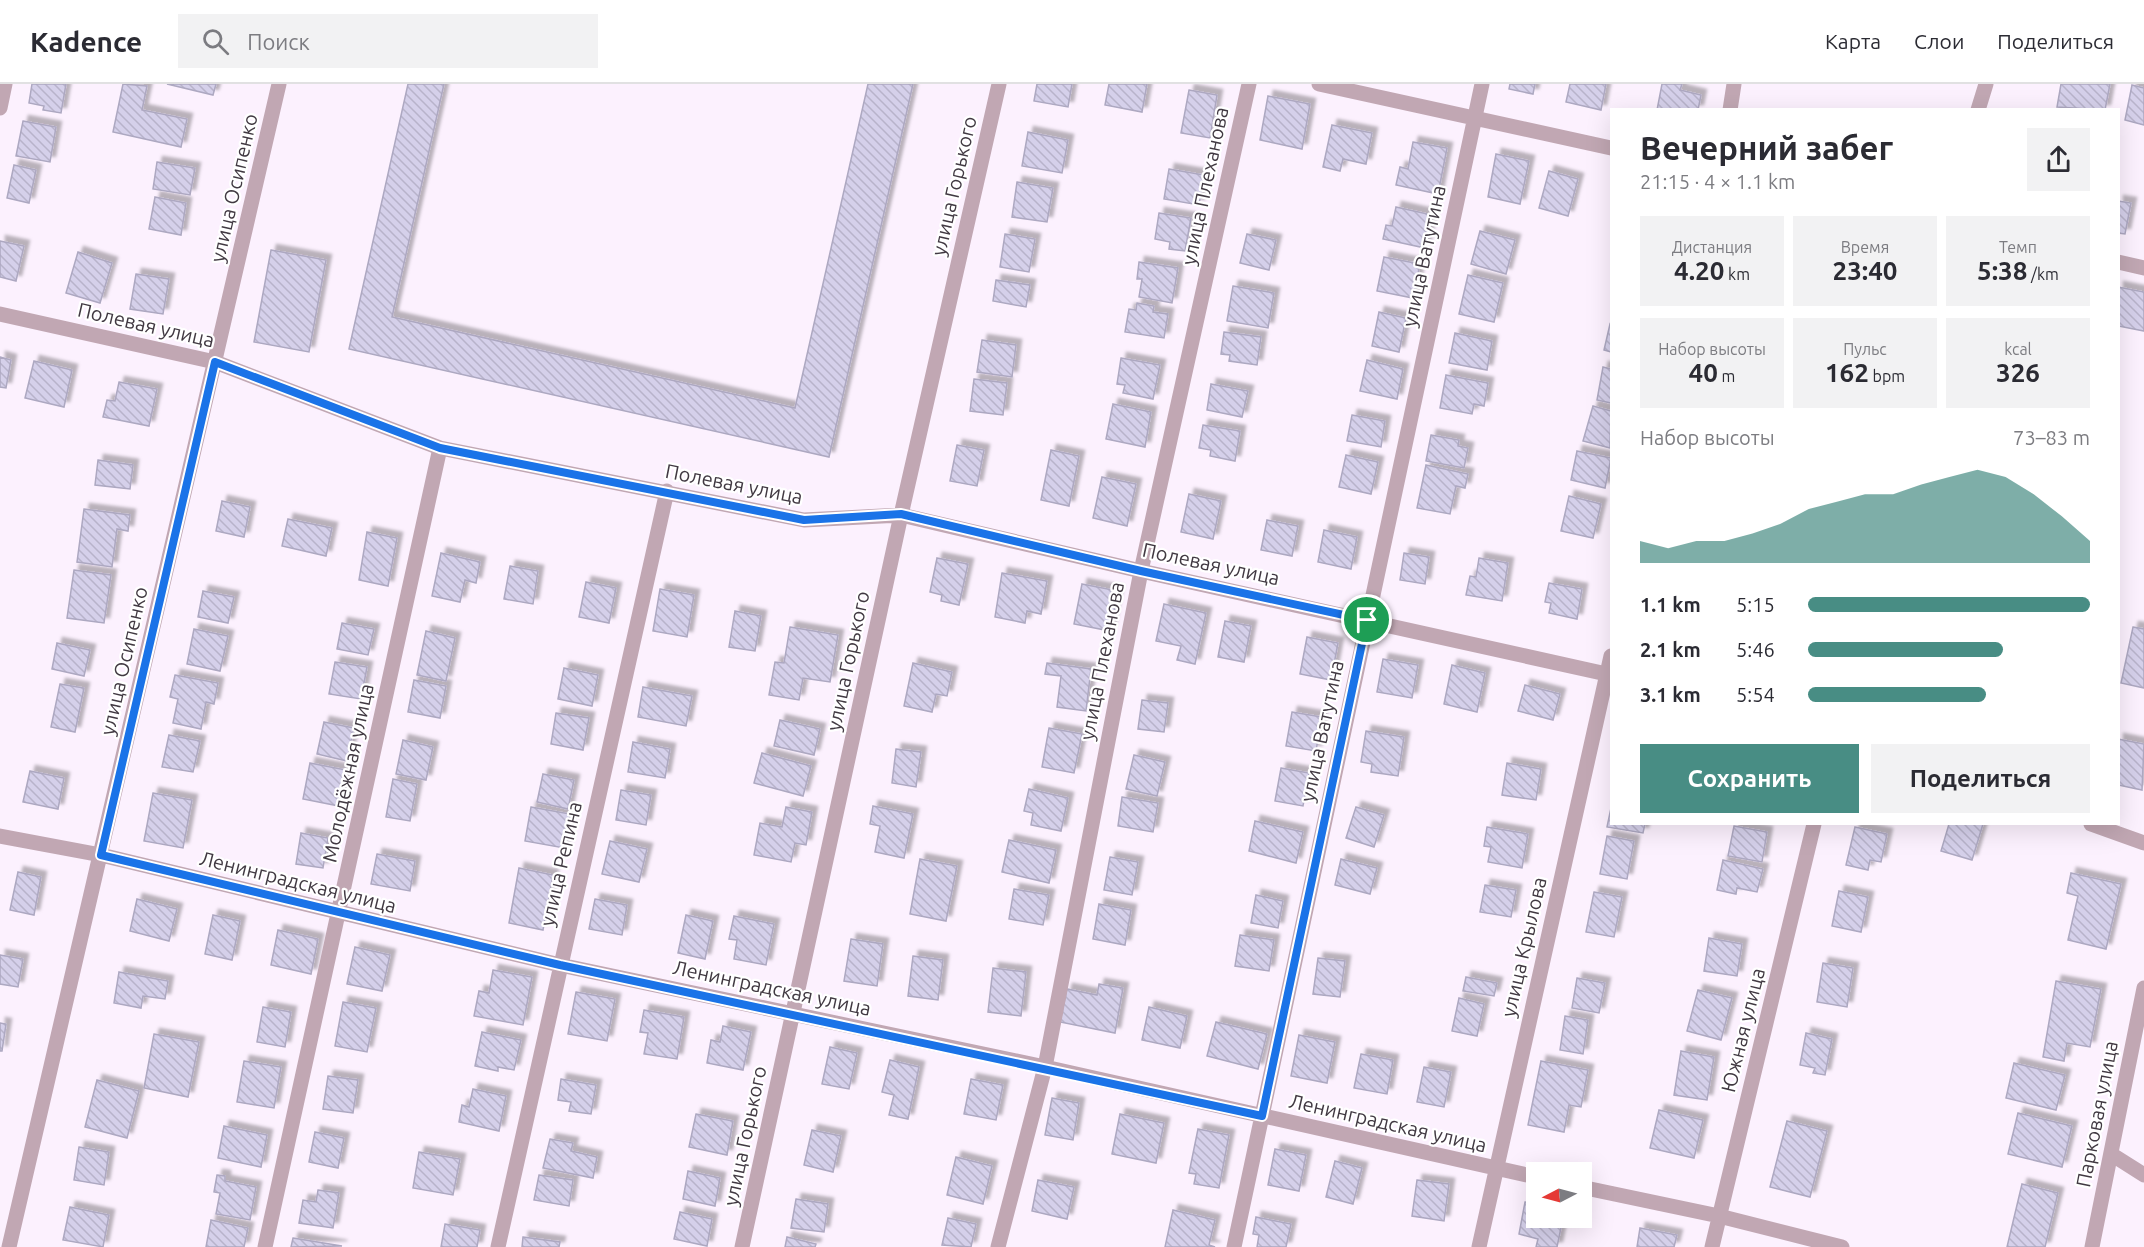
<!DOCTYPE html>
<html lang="ru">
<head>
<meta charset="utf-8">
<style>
  :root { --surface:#fff; --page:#f2f2f3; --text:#2b2b33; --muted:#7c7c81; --line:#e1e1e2; --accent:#488d84 }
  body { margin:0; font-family:Ubuntu,sans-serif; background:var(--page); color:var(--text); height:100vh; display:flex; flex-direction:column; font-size:22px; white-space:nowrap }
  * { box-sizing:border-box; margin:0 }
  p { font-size:20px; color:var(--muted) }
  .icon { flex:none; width:33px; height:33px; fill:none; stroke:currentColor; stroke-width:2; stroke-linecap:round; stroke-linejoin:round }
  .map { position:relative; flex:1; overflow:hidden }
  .sheet { position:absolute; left:1610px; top:24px; width:510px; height:717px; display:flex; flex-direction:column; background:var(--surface); border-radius:0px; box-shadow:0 6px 24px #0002 }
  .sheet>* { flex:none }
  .needle { width:39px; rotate:264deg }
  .fabs { position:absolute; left:1526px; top:1078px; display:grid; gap:12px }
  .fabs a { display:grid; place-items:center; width:66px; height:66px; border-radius:0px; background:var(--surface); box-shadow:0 6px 24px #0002; font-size:30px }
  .pin { position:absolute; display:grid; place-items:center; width:51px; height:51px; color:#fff; margin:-26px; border:3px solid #fff; border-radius:50%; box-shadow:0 2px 6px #0007 }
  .round { display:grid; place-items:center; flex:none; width:63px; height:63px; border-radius:0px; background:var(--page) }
  .head { display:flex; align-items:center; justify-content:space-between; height:102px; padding:0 30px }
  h1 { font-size:33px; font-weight:600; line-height:45px }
  .figures { display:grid; grid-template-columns:repeat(3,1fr); gap:9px; height:102px; padding:6px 30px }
  .figures div { display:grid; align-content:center; border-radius:0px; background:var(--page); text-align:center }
  .figures b { font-size:26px; font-weight:600 }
  .figures small { font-size:16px; font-weight:400 }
  .figures p { font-size:16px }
  .chart { height:168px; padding:12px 30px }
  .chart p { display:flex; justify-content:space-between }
  .chart svg { width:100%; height:108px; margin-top:6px; fill:var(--accent); opacity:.7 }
  .action { display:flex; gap:12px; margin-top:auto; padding:12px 30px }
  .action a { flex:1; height:69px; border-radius:0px; background:var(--accent); color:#fff; font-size:24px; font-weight:600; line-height:69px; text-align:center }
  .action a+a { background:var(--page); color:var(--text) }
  ul { padding:0 30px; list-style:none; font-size:20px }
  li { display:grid; grid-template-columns:96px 72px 1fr; align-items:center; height:45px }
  li i { height:15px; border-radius:8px; background:var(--accent) }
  header { display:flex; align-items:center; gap:36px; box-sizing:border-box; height:84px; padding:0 30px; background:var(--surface); border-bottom:2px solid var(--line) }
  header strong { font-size:28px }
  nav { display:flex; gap:33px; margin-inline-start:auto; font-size:21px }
  .search { width:420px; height:54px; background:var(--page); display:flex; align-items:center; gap:15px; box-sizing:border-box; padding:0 21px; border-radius:0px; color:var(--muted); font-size:22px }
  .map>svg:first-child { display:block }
  .building { fill:url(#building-back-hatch); stroke:#ada8c1; stroke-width:1.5; filter:url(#shadow) }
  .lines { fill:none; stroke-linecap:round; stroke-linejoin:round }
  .minor { stroke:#c1a7b3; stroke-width:15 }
  .route-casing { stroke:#fff; stroke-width:12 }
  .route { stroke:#1a73e8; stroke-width:8 }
  .labels { text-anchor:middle; stroke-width:4.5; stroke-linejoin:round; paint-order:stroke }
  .street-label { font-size:20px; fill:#413942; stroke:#fff }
</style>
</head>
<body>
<header>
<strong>Kadence</strong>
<div class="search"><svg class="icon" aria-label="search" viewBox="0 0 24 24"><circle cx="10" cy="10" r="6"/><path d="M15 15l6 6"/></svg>Поиск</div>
<nav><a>Карта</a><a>Слои</a><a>Поделиться</a></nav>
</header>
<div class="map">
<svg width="2144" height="1163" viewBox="0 0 2144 1163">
  <defs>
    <pattern id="building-back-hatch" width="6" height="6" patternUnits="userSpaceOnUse" patternTransform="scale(1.5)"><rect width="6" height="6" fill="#d5d0ea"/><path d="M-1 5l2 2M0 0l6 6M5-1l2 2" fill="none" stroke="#b8b3ca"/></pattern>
    <filter id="shadow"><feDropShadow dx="5.5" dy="-5.5" stdDeviation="1.5" flood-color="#0004"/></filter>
  </defs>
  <rect width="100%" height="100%" fill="#fcf1fe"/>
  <path class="building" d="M32,0h34l-5,29 -18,-3 1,-4 -15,-3z
    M123,0l24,2 -5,24 45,9 -6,28 -68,-15z
    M167,0h49l-3,11z
    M408,0h36l-52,233 403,91 73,-324h45l-84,373 -480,-108z
    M1037,0h35l-4,23 -34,-6z
    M1109,0h38l-5,28 -37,-7z
    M1510,0h25l-2,10 -24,-5z
    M1570,0h36l-5,26 -35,-8z
    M1662,0h20l-2,6 21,5 -3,15h-41z
    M2061,0h49l-5,26 -48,-3z
    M2132,1l12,3v37l-19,-5z
    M1189,6l28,5 -7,43 -29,-5z
    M1268,12l42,8 -8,45 -42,-9z
    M23,37l33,6 -6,35 -34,-6z
    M1332,41l40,8 -6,31 -23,-5 -3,12 -17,-4z
    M1028,48l40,8 -6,33 -40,-7z
    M1413,58l34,6 -9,46 -42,-9 4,-18 8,2z
    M1496,70l33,7 -9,43 -32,-7z
    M157,78l38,6 -5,27 -37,-6z
    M14,81l22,5 -7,33 -22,-5z
    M1169,85l35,6 -5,30 -35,-6z
    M1549,87l29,8 -10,37 -29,-8z
    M1017,98l36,6 -6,34 -35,-5z
    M155,113l31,6 -5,32 -32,-6z
    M2118,117l13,2 -6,31 -7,-1z
    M1396,123l36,8 -7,33 -42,-9 3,-14 6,1z
    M1159,129l32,5 -6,33 -16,-2 1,-7 -15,-3z
    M1480,147l35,9 -9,34 -35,-10z
    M1005,150l30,5 -6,33 -29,-5z
    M1247,150l29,6 -7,30 -29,-7z
    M0,157l24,5 -8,35 -16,-4z
    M271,166l55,10 -17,92 -55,-10z
    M78,168l34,11 -12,40 -34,-10z
    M1384,173l36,7 -7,34 -36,-7z
    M1139,178l39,6 -6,35 -33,-6 3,-18h-5z
    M136,190l33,5 -6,35 -33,-5z
    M1468,191l35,8 -9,39 -35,-8z
    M996,196l34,5 -4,22 -33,-6z
    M1233,202l41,7 -6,35 -41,-7z
    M2118,203l26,5v39l-26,-5z
    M1137,219l17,3 -1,6 15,2 -4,24 -39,-6 4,-23 7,1z
    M1379,228l27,6 -7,34 -27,-6z
    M1610,240l1,1v27l-7,-2z
    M1224,248l37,5 -4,28 -28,-4 1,-6 -9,-1z
    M1455,249l37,8 -5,29 -38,-7z
    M982,256l34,5 -4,32 -35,-5z
    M0,273l11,3 -5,28 -6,-1z
    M1121,274l39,7 -7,34 -30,-6 2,-8 -8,-1z
    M1367,276l36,9 -6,30 -37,-8z
    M34,277l38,9 -8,37 -39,-9z
    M1603,283l8,2v34l-14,-3z
    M1446,291l42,8 -4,23 -10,-2 -2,10 -32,-6z
    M974,295l33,4 -4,32 -33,-4z
    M119,298l38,7 -8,37 -46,-9 4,-17 8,1z
    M1211,300l37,7 -6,26 -35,-7z
    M1113,320l38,8 -6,35 -39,-8z
    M1593,322l18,5 -1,37 -27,-7z
    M1352,331l33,6 -4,26 -34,-6z
    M1203,341l37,6 -5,30 -25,-5 1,-6 -12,-2z
    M1431,351l28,5 -1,6 10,2 -4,20 -38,-7z
    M957,361l27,5 -7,36 -27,-5z
    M1051,366l28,6 -10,50 -28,-6z
    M1577,367l34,7 -6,30 -34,-8z
    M1346,371l32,7 -7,32 -32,-7z
    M98,376l35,5 -3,24 -35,-4z
    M1426,381l42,9 -3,14 -9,-2 -6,28 -33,-6z
    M1102,393l34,7 -9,42 -34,-8z
    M1189,410l32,7 -8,38 -32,-7z
    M1569,412l32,8 -8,34 -32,-7z
    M222,417l28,6 -6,30 -28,-6z
    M84,425l46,6 -2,16 -11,-2 -5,38 -35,-5z
    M288,435l44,9 -6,28 -44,-10z
    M1267,436l31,6 -6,30 -31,-6z
    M1324,446l33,7 -6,32 -33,-7z
    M367,448l30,6 -9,48 -29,-6z
    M441,469l39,9 -4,21 -11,-3 -5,22 -28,-6z
    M1404,469l25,4 -4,27 -25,-4z
    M937,474l31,6 -9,41 -18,-4 1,-6 -12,-3z
    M1479,474l29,5 -6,38 -36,-6 4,-19 6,1z
    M510,482l28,5 -5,33 -29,-5z
    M74,486l37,5 -7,48 -37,-5z
    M1002,489l45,8 -6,33 -14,-3 -2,12 -30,-6z
    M586,498l30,6 -7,35 -30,-6z
    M1549,499l33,6 -5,30 -28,-6 2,-10 -6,-1z
    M1082,500l36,7 -8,40 -36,-7z
    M660,505l34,6 -7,42 -34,-6z
    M203,507l31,6 -6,26 -30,-6z
    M1164,520l42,9 -11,51 -18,-4 4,-14 -25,-5z
    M735,527l26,5 -6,35 -26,-4z
    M1225,537l26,5 -7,36 -26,-5z
    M342,539l32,6 -6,26 -31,-6z
    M790,543l48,8 -8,47 -27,-4 -4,22 -30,-5 6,-33 9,1z
    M2133,543l11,2v59l-23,-5z
    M194,545l34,7 -8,35 -33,-7z
    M426,547l29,7 -9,43 -29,-6z
    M1307,553l31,6 -7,37 -31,-6z
    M57,559l33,7 -6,26 -32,-7z
    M1383,575l35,6 -6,33 -35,-6z
    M335,578l32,5 -6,32 -32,-5z
    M913,579l39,9 -5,24 -11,-2 -4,18 -28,-6z
    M1047,579l44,6 -5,42 -29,-4 4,-31 -16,-2z
    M1452,581l33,8 -8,39 -33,-8z
    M564,584l34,7 -6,31 -34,-7z
    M175,591l43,8 -4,21 -8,-2 -5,27 -28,-6 5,-24 -8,-2z
    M414,596l32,6 -6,32 -32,-6z
    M60,600l24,4 -9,44 -24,-5z
    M1525,601l35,9 -7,26 -35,-9z
    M643,603l49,9 -6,30 -48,-9z
    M1142,616l26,3 -4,29 -26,-3z
    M1292,628l30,5 -6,34 -30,-5z
    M556,629l33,5 -6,32 -32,-6z
    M780,636l40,9 -6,26 -40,-9z
    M324,638l30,6 -7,33 -30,-7z
    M1049,644l33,6 -8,39 -32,-6z
    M1366,647l38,6 -6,39 -27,-4 1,-8 -11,-2z
    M169,651l31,6 -7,31 -31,-5z
    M2118,655l26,5 -2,46 -24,-5z
    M403,656l30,7 -7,33 -30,-6z
    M633,658l37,7 -5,29 -37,-6z
    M896,665l25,3 -5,35 -24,-4z
    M762,669l49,13 -8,30 -49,-13z
    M1134,671l31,7 -8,34 -31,-7z
    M310,679l36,7 -7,36 -36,-7z
    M1507,679l34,6 -5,31 -34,-5z
    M1281,684l28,5 -6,33 -28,-5z
    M30,687l34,7 -6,31 -35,-7z
    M543,690l31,6 -6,29 -31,-7z
    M393,695l24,5 -7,37 -24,-4z
    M1029,705l39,9 -7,33 -30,-6 2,-12 -9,-2z
    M621,706l30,5 -5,30 -30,-5z
    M153,709l39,7 -9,48 -39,-7z
    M1122,713l36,6 -5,29 -35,-6z
    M873,722l40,8 -9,44 -29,-6 5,-26 -10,-2z
    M531,723l39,7 -6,34 -39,-7z
    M786,723l26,5 -6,33 -11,-2 -4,19 -37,-7 6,-32 22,4z
    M1356,723l28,8 -10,32 -28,-9z
    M1611,724v16h34l-2,9 -36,-6z
    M1255,737l48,11 -7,31 -47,-12z
    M1949,740h34l-11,36 -31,-9z
    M1734,742l33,6 -5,30 -34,-6z
    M1487,743l41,7 -6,34 -34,-6 3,-15 -7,-1z
    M1855,743l32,7 -6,28 -11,-2 -2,10 -22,-5z
    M301,749l27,5 -5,30 -27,-4z
    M1607,752l27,5 -7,38 -27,-5z
    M1009,756l47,10 -7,33 -47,-11z
    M610,757l37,8 -8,33 -37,-8z
    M377,770l38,7 -5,30 -39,-7z
    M1110,773l28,5 -6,33 -28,-5z
    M920,775l37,7 -11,55 -36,-7z
    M1341,775l36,9 -7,26 -35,-9z
    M1723,776l40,9 -6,23 -20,-4 -1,6 -19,-4z
    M519,784l34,7 -10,55 -34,-7z
    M18,788l23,5 -7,38 -24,-5z
    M2071,789l50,11 -15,65 -38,-9 10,-44 -11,-3z
    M1485,801l31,5 -5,27 -31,-5z
    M1014,805l35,6 -6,30 -34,-6z
    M1839,807l29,6 -7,35 -29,-6z
    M1594,808l28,5 -8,40 -28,-5z
    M1256,811l27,6 -5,27 -27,-5z
    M137,815l40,10 -8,32 -39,-10z
    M595,815l32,6 -5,30 -33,-6z
    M1099,820l32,6 -6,35 -32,-6z
    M213,831l27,6 -8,39 -27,-6z
    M686,831l27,6 -8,38 -27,-6z
    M734,832l40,8 -8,41 -32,-6 3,-19 -8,-1z
    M278,846l40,9 -7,35 -40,-9z
    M1240,851l34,5 -5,31 -34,-5z
    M1709,854l33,6 -5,32 -33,-5z
    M851,855l32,5 -6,42 -33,-5z
    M355,863l35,8 -8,36 -35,-7z
    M0,871l23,4 -5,28 -18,-3z
    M913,872l30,4 -5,40 -30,-4z
    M1318,874l27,3 -5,36 -27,-3z
    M1823,879l30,5 -6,39 -30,-5z
    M993,884l33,4 -5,44 -33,-4z
    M493,886l39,7 -9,48 -49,-9 5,-25 10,2z
    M119,888l49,9 -3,18 -22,-3 -2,12 -27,-5z
    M1466,893l31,6 -3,13 -31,-5z
    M1577,894l28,5 -6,30 -27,-5z
    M2056,897l45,8 -11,58 -23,-4 -3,18 -21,-4z
    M1099,900l24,4 -8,45 -55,-11 7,-33 30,6z
    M1698,906l34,8 -11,42 -34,-9z
    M576,908l39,7 -8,42 -39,-7z
    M1459,914l25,6 -7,32 -25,-5z
    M343,918l33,6 -9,44 -32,-6z
    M263,923l28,5 -6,35 -28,-5z
    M1149,923l38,9 -7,32 -38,-8z
    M644,926l40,7 -7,42 -33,-5 4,-21 -8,-1z
    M1565,932l23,4 -5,34 -23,-4z
    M1216,938l51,12 -9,35 -51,-13z
    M0,939l6,1 -4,27h-2z
    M723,942l28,6 -8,38 -36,-7 4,-23 9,2z
    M482,948l39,8 -7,30 -16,-3v4l-23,-5z
    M1806,949l26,6 -7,36 -12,-2 2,-5 -15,-3z
    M154,950l45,8 -11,55 -44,-9z
    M1299,951l36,7 -8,41 -36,-7z
    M830,963l27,6 -8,36 -27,-5z
    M1681,967l33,6 -7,43 -33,-5z
    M1361,970l32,6 -6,34 -33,-6z
    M890,976l29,7 -11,52 -19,-4 5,-20 -12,-3z
    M244,977l37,6 -7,41 -37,-6z
    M1541,977l47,9 -7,37 -12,-2 -5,27 -36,-7z
    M2014,979l51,12 -9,35 -50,-12z
    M1424,983l27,5 -7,35 -27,-5z
    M328,992l30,4 -5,33 -30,-4z
    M561,995l35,6 -5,29 -22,-3 2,-9 -13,-2z
    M971,995l32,6 -7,35 -32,-6z
    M97,996l42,11 -12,47 -42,-11z
    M473,1005l33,7 -7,35 -40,-9 3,-17 7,2z
    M1052,1014l27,5 -6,37 -28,-5z
    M1659,1026l44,10 -9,38 -44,-10z
    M2018,1029l54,13 -10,41 -54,-13z
    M696,1030l37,7 -6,34 -38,-8z
    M1120,1030l44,9 -8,40 -44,-9z
    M1787,1037l40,10 -17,66 -40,-10z
    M224,1042l43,9 -6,32 -43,-9z
    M1198,1045l31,6 -10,53 -25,-4 2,-10 -7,-1z
    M812,1046l29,6 -8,36 -29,-7z
    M315,1048l29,6 -6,30 -29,-6z
    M550,1055l23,4 -2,8 26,6 -4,21 -50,-10z
    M79,1063l30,5 -5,33 -30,-5z
    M1275,1065l31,6 -7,36 -31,-6z
    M419,1068l41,7 -7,36 -40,-7z
    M956,1073l36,9 -9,38 -36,-9z
    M1335,1077l27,7 -9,36 -27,-7z
    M688,1087l32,7 -5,28 -32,-7z
    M217,1091l8,1v5l31,6 -6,33 -34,-6 4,-21 -6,-1z
    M539,1091l34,5 -4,26 -35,-6z
    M1038,1096l36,7 -7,32 -35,-8z
    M1417,1096l32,4 -5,37 -32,-5z
    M2022,1100l36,9 -13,54h-38z
    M318,1106l21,3 -6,35 -34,-5 4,-23 13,2z
    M796,1115l32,5 -4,28 -33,-4z
    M1525,1118l11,2v14h27l-6,29h-21l2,-8 -19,-5z
    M70,1123l39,8 -6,32 -40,-7z
    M1173,1126l42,10 -6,25 6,2h-50z
    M680,1128l32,7 -5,27 -33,-7z
    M1256,1133l35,7 -5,23h-29l2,-12 -6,-1z
    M948,1134l28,6 -5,23 -29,-2z
    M211,1136l37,8 -4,19h-38z
    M445,1140l35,6 -3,17h-36z
    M1640,1144l37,7 -3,12h-37z
    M523,1153l37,5 -1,5h-37z
    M787,1153l29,7 -1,3h-30z
    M293,1154l49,8 -51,1z"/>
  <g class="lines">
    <path class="minor" d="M1319,0l292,64
      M0,24l5,-24
      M1730,26l4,-26
      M1978,26l8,-26
      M2118,178l26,6
      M0,230l215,48 225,86 364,72 97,-5 240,56 470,104
      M2091,740l53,19
      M0,752l101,19 459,110 485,102 491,110
      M2111,1070l33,21
      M1581,1103l138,29 123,31
      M9,1163l270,-1163
      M265,1163l175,-799
      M498,1163l169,-756
      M742,1163l159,-732 98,-431
      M998,1163l47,-180 96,-496 108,-487
      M1234,1163l248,-1163
      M1479,1163l132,-591
      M1712,1163l102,-423
      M2092,1163l52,-259"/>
  </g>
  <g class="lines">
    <g class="route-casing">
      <path id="route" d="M215,278l225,86 364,72 97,-6 240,57 226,49 -105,496 -702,-151 -459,-110z"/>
    </g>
    <use href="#route" class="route"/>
  </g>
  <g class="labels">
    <g class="street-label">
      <text transform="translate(954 102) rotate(-77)" y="7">улица Горького</text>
      <text transform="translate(1205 102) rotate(-78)" y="7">улица Плеханова</text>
      <text transform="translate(234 104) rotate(-77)" y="7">улица Осипенко</text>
      <text transform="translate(1424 172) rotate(-78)" y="7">улица Ватутина</text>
      <text transform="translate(146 241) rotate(13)" y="7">Полевая улица</text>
      <text transform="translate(734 400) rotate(11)" y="7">Полевая улица</text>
      <text transform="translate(1211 480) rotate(12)" y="7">Полевая улица</text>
      <text transform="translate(124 577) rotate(-77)" y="7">улица Осипенко</text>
      <text transform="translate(848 577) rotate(-78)" y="7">улица Горького</text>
      <text transform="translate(1102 577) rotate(-79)" y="7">улица Плеханова</text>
      <text transform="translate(1322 647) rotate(-78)" y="7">улица Ватутина</text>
      <text transform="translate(348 689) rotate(-78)" y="7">Молодёжная улица</text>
      <text transform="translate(561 780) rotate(-77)" y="7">улица Репина</text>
      <text transform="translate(298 798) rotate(14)" y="7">Ленинградская улица</text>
      <text transform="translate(1524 863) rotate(-77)" y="7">улица Крылова</text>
      <text transform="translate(772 904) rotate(12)" y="7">Ленинградская улица</text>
      <text transform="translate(1743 946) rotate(-76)" y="7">Южная улица</text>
      <text transform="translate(2097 1030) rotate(-79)" y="7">Парковая улица</text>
      <text transform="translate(1388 1039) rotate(13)" y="7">Ленинградская улица</text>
      <text transform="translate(745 1052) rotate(-78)" y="7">улица Горького</text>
    </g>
  </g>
</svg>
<div class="fabs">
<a><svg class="needle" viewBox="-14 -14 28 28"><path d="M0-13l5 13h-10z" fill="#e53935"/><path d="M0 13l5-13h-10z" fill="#7c7c81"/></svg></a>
</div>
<div class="pin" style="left:1367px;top:536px;background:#1e9e55"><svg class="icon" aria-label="arrive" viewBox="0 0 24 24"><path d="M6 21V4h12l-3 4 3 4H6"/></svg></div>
<section class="sheet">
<div class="head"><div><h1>Вечерний забег</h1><p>21:15 · 4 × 1.1 km</p></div><a class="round"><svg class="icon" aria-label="share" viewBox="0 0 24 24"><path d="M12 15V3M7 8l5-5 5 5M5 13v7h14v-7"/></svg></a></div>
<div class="figures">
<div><p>Дистанция</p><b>4.20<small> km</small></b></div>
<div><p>Время</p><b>23:40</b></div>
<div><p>Темп</p><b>5:38<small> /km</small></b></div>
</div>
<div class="figures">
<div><p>Набор высоты</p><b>40<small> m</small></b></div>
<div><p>Пульс</p><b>162<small> bpm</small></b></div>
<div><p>kcal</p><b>326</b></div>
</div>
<div class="chart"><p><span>Набор высоты</span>73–83 m</p>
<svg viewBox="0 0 160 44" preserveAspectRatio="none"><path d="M0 44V35L10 38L20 35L30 35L40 32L50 28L60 22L70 19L80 16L90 16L100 12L110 9L120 6L130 9L140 16L150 25L160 35V44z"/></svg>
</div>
<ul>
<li><b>1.1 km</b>5:15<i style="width:100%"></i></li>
<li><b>2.1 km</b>5:46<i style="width:69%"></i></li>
<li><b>3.1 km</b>5:54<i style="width:63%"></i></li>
</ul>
<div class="action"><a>Сохранить</a><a>Поделиться</a></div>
</section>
</div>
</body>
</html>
